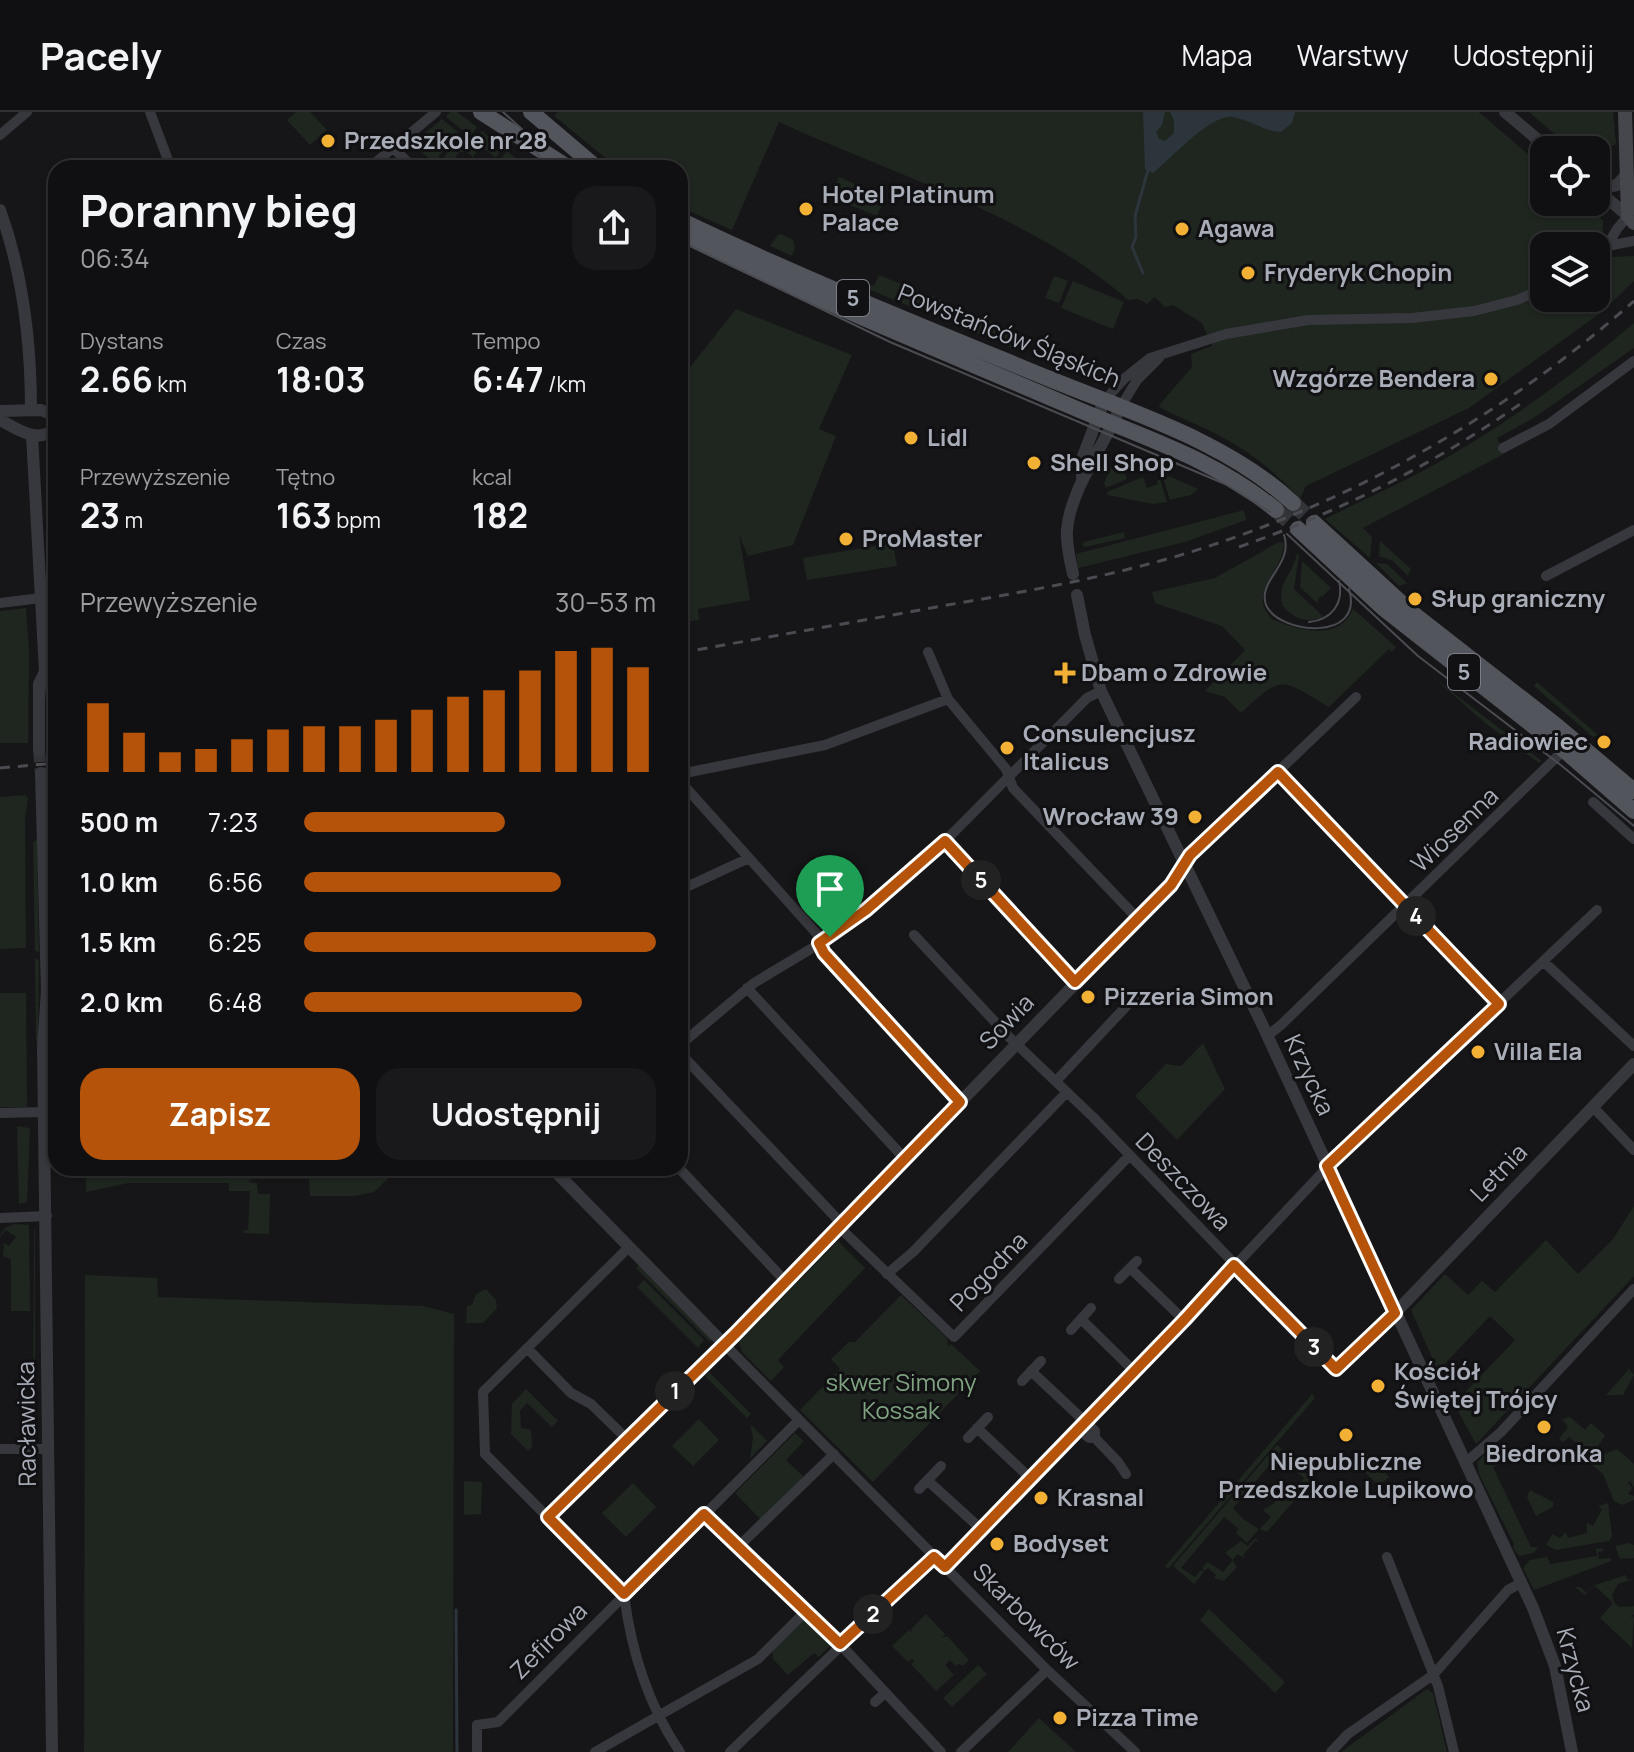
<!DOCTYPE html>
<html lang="pl">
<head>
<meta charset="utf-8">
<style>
  :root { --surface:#101012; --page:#19191b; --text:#f1f3f6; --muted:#9c9d9f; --line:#303032; --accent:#b45309 }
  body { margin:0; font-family:Manrope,sans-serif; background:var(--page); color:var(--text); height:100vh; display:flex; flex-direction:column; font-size:30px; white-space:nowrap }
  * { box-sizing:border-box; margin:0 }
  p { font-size:26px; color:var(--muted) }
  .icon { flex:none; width:44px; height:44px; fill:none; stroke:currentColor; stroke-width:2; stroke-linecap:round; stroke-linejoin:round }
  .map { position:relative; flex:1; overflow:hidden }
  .details { position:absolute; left:48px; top:48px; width:640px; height:1016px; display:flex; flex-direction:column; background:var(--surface); border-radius:24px; box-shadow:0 2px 6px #0004,0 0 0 2px var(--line) }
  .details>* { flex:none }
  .fabs { position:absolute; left:1530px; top:24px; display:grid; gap:16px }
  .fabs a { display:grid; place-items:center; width:80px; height:80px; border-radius:16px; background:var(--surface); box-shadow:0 2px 6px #0004,0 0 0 2px var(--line); font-size:40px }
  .pin { position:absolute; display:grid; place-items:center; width:68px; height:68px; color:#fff; margin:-82px -34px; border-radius:50% 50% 50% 0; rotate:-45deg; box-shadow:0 0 8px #0007 }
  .pin .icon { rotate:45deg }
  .km { position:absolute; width:40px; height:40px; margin:-20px; border-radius:50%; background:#222; color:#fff; font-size:22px; line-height:40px; text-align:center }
  .round { display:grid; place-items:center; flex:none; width:84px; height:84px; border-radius:24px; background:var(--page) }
  .summary { display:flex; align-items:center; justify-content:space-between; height:136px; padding:0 32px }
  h1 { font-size:44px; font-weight:700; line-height:60px }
  .metrics { display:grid; grid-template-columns:repeat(3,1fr); gap:12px; height:136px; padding:8px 32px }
  .metrics div { display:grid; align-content:center }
  .metrics b { font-size:34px; font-weight:700 }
  .metrics small { font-size:22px; font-weight:400 }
  .metrics p { font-size:22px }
  .chart { height:224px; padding:16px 32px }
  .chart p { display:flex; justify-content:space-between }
  .chart svg { width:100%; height:144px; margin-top:8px; stroke:var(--accent); stroke-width:6 }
  .action { display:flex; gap:16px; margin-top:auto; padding:16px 32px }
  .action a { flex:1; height:92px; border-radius:24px; background:var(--accent); color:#fff; font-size:32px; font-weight:700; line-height:92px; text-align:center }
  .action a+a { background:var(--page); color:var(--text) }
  ul { padding:0 32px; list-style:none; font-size:26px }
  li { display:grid; grid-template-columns:128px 96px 1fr; align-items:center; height:60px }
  li i { height:20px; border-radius:10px; background:var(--accent) }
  header { display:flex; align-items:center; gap:48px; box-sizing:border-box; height:112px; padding:0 40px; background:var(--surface); border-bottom:2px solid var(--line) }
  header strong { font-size:38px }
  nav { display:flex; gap:44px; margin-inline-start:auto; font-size:28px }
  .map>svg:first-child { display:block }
  .green { fill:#1e261f }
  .water { fill:#2c353c }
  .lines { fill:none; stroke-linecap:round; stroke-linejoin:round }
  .stream { stroke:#2c353c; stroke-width:3 }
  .tertiary-tunnel { stroke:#333438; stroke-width:12; stroke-dasharray:12 6; stroke-linecap:butt }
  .primary-tunnel { stroke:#333438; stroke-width:16; stroke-dasharray:16 8; stroke-linecap:butt }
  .minor { stroke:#37383d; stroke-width:10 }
  .tertiary { stroke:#37383d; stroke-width:12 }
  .secondary { stroke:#45474d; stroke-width:14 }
  .primary { stroke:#53555c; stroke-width:16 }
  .tram { stroke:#4a4c52; stroke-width:2 }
  .rail { stroke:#4a4c52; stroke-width:3; stroke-dasharray:10 8; stroke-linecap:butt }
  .route-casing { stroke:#fff; stroke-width:16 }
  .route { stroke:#b45309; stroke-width:10 }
  .poi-dot { fill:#f2b134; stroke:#111113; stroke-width:3 }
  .labels { text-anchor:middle; stroke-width:6; stroke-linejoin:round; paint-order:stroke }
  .shield { fill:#111113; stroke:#7b7e86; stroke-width:2 }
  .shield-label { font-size:22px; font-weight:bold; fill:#a8adb8 }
  .poi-label { font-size:24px; font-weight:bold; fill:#a8adb8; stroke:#111113; text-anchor:start }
  .street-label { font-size:24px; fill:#a8adb8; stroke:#111113 }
  .park-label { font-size:24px; fill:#7fa381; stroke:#111113 }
</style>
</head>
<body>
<header>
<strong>Pacely</strong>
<nav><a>Mapa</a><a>Warstwy</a><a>Udostępnij</a></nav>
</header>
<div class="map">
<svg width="1634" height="1640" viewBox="0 0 1634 1640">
  <rect width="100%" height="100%" fill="#161618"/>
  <path class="green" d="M296,0h14l17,18 -17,15 -23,-25z
    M450,0h7l20,15 -7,9 -24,-19z
    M558,0h921l65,56v34h40l19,19 -1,20 -7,5h-51v52h52v-37l1,2 13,-6 24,-1v25l-31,30 -134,97 -163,78 -6,13c-24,-27 -52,-49 -84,-65 -18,-10 -39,-17 -57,-27l1,-3 32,-37 -1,-13 21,-8 -10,-23 -29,-18 -8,2 -10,-10 -8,7 -9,-5 -10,1c-93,-83 -236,-126 -349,-178l-47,108 -52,-23v-39h-62l-64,-52z
    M1529,0h84l3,32 -20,10v-4h-23z
    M442,7l20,17 -3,3 -6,1 -14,16 1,6 -3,3 -25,-21z
    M482,19l20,17 -6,10 -22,-17z
    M470,31l8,7 -5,7 -6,-5h-8l-6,9 -9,1v-5l11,-13z
    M507,39l19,16 1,1h-27l-3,-3z
    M839,65l46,20 -8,19 -47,-19z
    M781,122l12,6 2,8 -3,8 -22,-10 7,-10z
    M879,163l49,20 -7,16 -58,-24 1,-4 10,3z
    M1054,164l14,5 -9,22 -14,-5z
    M1073,169l51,21 -11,27 -52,-21z
    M932,184l17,7 -6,17 -18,-8z
    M736,197l116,46 -33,74 17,7 -43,109 -45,11 -9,-21 11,65 -52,9 1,11 -19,3v-243z
    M967,199l57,24 -6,15 -58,-23z
    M1634,211v25l-102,71 -35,19 7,16 -141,74 9,9 -2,21 -45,-39c29,-15 59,-28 88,-43 79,-41 154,-96 221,-153z
    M1113,352l10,4 4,11 -21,9 -2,-5z
    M1143,365l4,11 11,-4 -1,-3 3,-2 7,23 -15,2 -44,-9 -1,-3z
    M1171,365l27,12 -7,6 -21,5 -7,-22z
    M1244,398l2,10 -61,22 -107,26 -2,-14z
    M1124,420l1,6 -40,9 -3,-2 2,-3z
    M1380,429l31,28 -3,7 -15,-15 -14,-5z
    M1279,430l5,1c-1,7 -2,13 -5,19 -10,20 -27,37 -7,57 28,12 67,23 81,-10l43,38 -4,5 -3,-3 -60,58c-48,-28 -45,-34 -88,6l-16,-16 -20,-6 40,-41 -23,-24 -67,-23 -3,-11 63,-14z
    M893,431l4,23 -90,14 -4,-22z
    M1297,441l2,2 -5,34 30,28c-16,6 -30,3 -41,-11 -8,-21 11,-33 14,-53z
    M1302,449l29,27 -9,9 -2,-1 -3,7 -17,-16z
    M1376,451l11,1 20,19 -8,3z
    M26,496l3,42 -1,93h-28v-132z
    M1433,565l109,84 -3,2 -54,-40z
    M1537,570l61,53 -5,2 -59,-51z
    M25,683l3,3 -3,21 1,129 -26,1v-152z
    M54,727v132l-3,42 -5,-173z
    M37,728l2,112 -4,-1 -2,-109z
    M35,846l4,2 -1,81h-2z
    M0,881h26l1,114h-27z
    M1203,931l22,46 -48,51 -42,-44 31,-32 15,2z
    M17,1014l13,2 -3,74 -8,2z
    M86,1056h313l-25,24 -20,4h-44l-1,-17h-56l-5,3 9,1 1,11h12l-1,40 -25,-1 -1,-3h5l2,-39h-21v-8h-100l-43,9z
    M1634,1094v70l-158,168 -22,-40 61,-64 -25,-24 -52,55 -27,-61 34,-36 23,21 14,-14 13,11 51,-52 32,34 35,-35z
    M16,1112l13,1 1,86h-19v-52l-8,-3 1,-13 5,3 7,-9 -10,-7 -6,7c1,-8 8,-11 16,-13z
    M34,1117h1v195l-2,-2z
    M838,1129l27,27 -87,92 6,7 -13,14 -29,-29 -3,-10z
    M639,1153l71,71 1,7 -75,-75z
    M85,1163l72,3 1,19 265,9 31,8 -1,438h-369z
    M644,1168l60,60 -6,8 -61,-61z
    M486,1177l10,11 1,8 -14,15h-17l1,-17 5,-1 4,-11z
    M901,1183l46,43 1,8 3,-2 29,27 -107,111 -73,-72 40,-41 -9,-10 18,-17h6z
    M1629,1257l5,6 -11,20h-17z
    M709,1260l42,42 -4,4 -42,-42z
    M526,1277l32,32 -6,6 -25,-24 -7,8 1,17 10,2 1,17 -4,4 -17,-17 1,-30z
    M1312,1282l3,4 -147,171 -3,-3z
    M1570,1305l15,13 6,-7 14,12 -9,15 -16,6 5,-8 -4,-4 -2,2 -10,-9 -6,5 -4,-3 9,-12 -6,-8z
    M699,1307l20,21 -26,26 -21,-20z
    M750,1312l17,17 -17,18 3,-21z
    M795,1321l9,8 -18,19 19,18 -44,42 -26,-27z
    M1277,1333l26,22 -2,3 5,4c5,-3 9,-11 15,-5h-8l2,4 -14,20 -4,-3 -6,7 -8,-7 1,-4 10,5 10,-13 -12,-10 3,-4 -15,-11 -47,55 10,11 16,10 -12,14 -11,-10 3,-4 -15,-12 -43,51 14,9 6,-7 3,2 -10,12 -21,-18z
    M1617,1337l17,15v24l-4,-7 -2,1 4,6 -4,6 6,2v4l-12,5 -8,-4 -11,-27 -16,-13z
    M1366,1340l23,25 -8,7 -5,-1 -22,-21z
    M1486,1342l10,4 3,6 -6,3 38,80h7l-4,6 -15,3 -6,-8 1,-4 -35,-70 -2,-12z
    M464,1369l18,1 -1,32 -17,1z
    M633,1371l23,24 -30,30 -24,-24z
    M1530,1378l23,12v5l-17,9 -9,-19z
    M1282,1381l9,7 8,-5 -32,37 -7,-3 11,-12 -8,-7 10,-6z
    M1608,1391l4,33 -3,5 -53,9 -10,-5 6,-11 8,4 6,-6 2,6 19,-5v-10l6,3 9,-17 -4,-3z
    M1255,1426l4,4 -4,-1 -12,14 2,3 -8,-4 -4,6 -8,-7 16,-12 7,5z
    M1628,1431l6,2v13l-14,1 -5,-13z
    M1603,1436v3l-5,1 1,7 12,-1v3l-77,29 -11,-22 7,-8 17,-3 3,7 47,-8 -1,-7z
    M1233,1448l4,7 -13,14 -10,-3 2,-3 -8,-7 -3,3 -3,-3 6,-6 15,10z
    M1626,1463l1,5 7,-1 -16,5 -6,11 2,7 5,5 15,-1v8l-4,4 4,-2 -2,32 -32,-30 13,-15 -18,-17 -10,9 -10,-8h5l7,6 8,-8z
    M1209,1497l76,73 -10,11 -75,-73z
    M926,1502l19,20 -3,4 5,-2 22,24 -6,6 -4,-2 -3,2 -6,-6 -5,5 9,10 -18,16 -25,-27 3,-3 -2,-2 -4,3 -16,-16 17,-16 3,2 -1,-3z
    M806,1506l27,23 -1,3 -13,13 -5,-4 -26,22 -15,-16v-8z
    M978,1553l9,9 -35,33 -9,-9z
    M1427,1577l6,4 14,59h-106z
    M1039,1606l37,34h-68z"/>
  <path class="water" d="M1143,0h22l-3,13 -6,7 3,7 6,2 9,-8v-13l-4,-8h125l-3,11 -11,9c-18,-1 -31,-12 -48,-15 -23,-3 -62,42 -80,56l-8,-4z
    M158,1056h215l-12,6 -191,-1 -11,-2z"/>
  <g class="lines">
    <path class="stream" d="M1143,161l-11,-26 4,-10 -1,-21 13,-46
      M456,1498l1,142"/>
    <path class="tertiary-tunnel" d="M55,637l1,18
      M39,638l2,23"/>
    <path class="primary-tunnel" d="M1293,391l21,20
      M1276,398l22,19"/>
    <path class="minor" d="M150,0l21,56
      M0,23l27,-23
      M393,36l21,20
      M369,56l67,-56
      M1607,134l10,-17 11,-13
      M1596,143l11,-9 27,-5
      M1104,289l21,-23 25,-20 76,-24 82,-14 104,-2 62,-7 43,-11 27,-12
      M1120,296l17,-28 22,-22
      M1503,336l46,-24 85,-63
      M1546,464l88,-46
      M0,491l41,-5
      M928,540l20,47 58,70 7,19 124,130
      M1278,660l221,232
      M680,662l145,-29 123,-46
      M680,669l137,153 7,19 136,149
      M1593,690l41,37
      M945,729l130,141
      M1186,752l11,-15 159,-152
      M680,778l69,-32
      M914,823l95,102 84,80 243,252 59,-56
      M1544,850l90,84
      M747,876l158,171
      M1267,924l14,-11 283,-275
      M680,933l74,-62 75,-45 69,-55 52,-47 137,-138 14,-7
      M680,941l162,171
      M1056,969l78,-83
      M1593,995l41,43
      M0,1001l45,-1
      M679,1056l107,114
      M0,1106l47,-2
      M839,1115l115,110 176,-182
      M1130,1156l54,52
      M887,1162l26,-22 154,-160
      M1119,1167l18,-18
      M1081,1207l53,52
      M1071,1218l20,-22
      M527,1236l44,45 20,11 36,35
      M1031,1259l64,60v7
      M1022,1269l19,-20
      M977,1316l53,50
      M1078,1317l11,9h6l23,24 8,12
      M968,1326l20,-21
      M0,1337h49
      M1465,1351l36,-31 133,-143
      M927,1368l54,49
      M919,1377l22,-23
      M704,1402l136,130 101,108
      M548,1405l175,-174 324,327 88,82
      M739,1434l95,-92
      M1387,1445l51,129 16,66
      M945,1455l239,-247 152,-162 261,-248
      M624,1482l-139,-140 -2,-62 145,-144
      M624,1482c7,56 24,111 56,158
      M875,1590l10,-9
      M477,1640v-27l21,-3 301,-302
      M595,1640l163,-93 48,-48
      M730,1640l204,-195
      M961,1640l86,-82
      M1331,1640l17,-18 85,-59 75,-85 13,-7"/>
    <path class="tertiary" d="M1505,0l45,38
      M1596,77l32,27
      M1596,77l21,-4 10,-11
      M0,98c23,64 31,131 31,200
      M0,299l41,-1 15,6
      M0,308c18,9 37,25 56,8
      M32,323l13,237 6,13 4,64
      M1082,366v-19l22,-58
      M1073,462c-3,-14 -7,-29 -6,-44 3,-40 37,-84 53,-122
      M1077,483l8,40 16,56 160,331 272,586 22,58 17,86
      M39,638v-66l6,-12
      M41,661l6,218 -4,55 9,706
      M41,666l15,19
      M50,956l6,-46
      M552,1056l171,175 56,-54 392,-404 15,-21
      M1395,1201l239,-249"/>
    <path class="secondary" d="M1625,0l3,104 6,7"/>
    <path class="primary" d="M481,0l88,56
      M531,0l66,56
      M680,108c121,58 246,108 370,159 83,34 176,62 243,124
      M680,121c127,64 260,117 390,173 76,33 141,51 206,104
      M1314,411l97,89 146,114 77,65
      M1298,417l85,79 181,142 70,61"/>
    <path class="tram" d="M503,0l20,18 23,38
      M680,129l210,101 335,142 45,28
      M1287,422l131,122 144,110 72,60
      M1284,423c10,30 -27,45 -18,70 12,29 99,38 83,-16
      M1309,510c23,-2 35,-19 30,-41"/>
    <path class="rail" d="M1239,435c100,-35 194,-82 281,-143
      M680,541c87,-16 175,-31 262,-47 75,-13 151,-26 225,-47 172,-49 333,-140 467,-258
      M0,656l56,-5"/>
  </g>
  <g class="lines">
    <g class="route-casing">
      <path id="route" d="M1278,660l221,232 -172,162 68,147 -59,56 -102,-104 -50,55 -239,247 -11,-10 -94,87 -136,-130 -80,80 -76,-77 187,-183 225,-232 -136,-149 -5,-10 47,-33 79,-69 130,141 96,-97 19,-30z"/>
    </g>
    <use href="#route" class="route"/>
  </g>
  <g class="poi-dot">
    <circle cx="328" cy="29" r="8"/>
    <circle cx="806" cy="97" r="8"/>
    <circle cx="1182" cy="117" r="8"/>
    <circle cx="1248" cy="161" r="8"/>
    <circle cx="1491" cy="267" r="8"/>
    <circle cx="911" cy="326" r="8"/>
    <circle cx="1034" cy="351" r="8"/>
    <circle cx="846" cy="427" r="8"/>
    <circle cx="1415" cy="487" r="8"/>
    <path d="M1061 549h8v8h8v8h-8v8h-8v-8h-8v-8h8z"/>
    <circle cx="1604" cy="630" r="8"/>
    <circle cx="1007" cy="636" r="8"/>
    <circle cx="1195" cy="705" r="8"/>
    <circle cx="1088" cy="885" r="8"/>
    <circle cx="1478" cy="940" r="8"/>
    <circle cx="1378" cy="1274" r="8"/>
    <circle cx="1544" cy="1315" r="8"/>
    <circle cx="1346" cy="1323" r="8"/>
    <circle cx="1041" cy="1386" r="8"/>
    <circle cx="997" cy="1432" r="8"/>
    <circle cx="1060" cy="1606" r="8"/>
  </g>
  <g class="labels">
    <g class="shield">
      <rect x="837" y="168" width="32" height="36" rx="6"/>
      <rect x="1448" y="542" width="32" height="36" rx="6"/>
    </g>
    <g class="shield-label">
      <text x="853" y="194">5</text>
      <text x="1464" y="568">5</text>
    </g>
    <g class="poi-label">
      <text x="344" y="37">Przedszkole nr 28</text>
      <text x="822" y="91">Hotel Platinum<tspan x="822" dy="28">Palace</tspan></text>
      <text x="1198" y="125">Agawa</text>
      <text x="1264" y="169">Fryderyk Chopin</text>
      <text x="1475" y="275" text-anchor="end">Wzgórze Bendera</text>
      <text x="927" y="334">Lidl</text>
      <text x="1050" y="359">Shell Shop</text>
      <text x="862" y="435">ProMaster</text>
      <text x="1431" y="495">Słup graniczny</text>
      <text x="1081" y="569">Dbam o Zdrowie</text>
      <text x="1023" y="630">Consulencjusz<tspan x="1023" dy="28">Italicus</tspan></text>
      <text x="1588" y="638" text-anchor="end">Radiowiec</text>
      <text x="1179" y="713" text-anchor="end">Wrocław 39</text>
      <text x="1104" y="893">Pizzeria Simon</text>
      <text x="1494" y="948">Villa Ela</text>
      <text x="1394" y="1268">Kościół<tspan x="1394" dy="28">Świętej Trójcy</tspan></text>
      <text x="1544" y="1350" text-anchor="middle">Biedronka</text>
      <text x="1346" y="1358" text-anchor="middle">Niepubliczne<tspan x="1346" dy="28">Przedszkole Lupikowo</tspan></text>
      <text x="1057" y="1394">Krasnal</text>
      <text x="1013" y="1440">Bodyset</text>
      <text x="1076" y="1614">Pizza Time</text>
    </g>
    <g class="street-label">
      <text transform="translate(1009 224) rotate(22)" y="8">Powstańców Śląskich</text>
      <text transform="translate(1455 718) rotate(-44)" y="8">Wiosenna</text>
      <text transform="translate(1007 910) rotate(-46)" y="8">Sowia</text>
      <text transform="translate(1309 963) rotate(65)" y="8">Krzycka</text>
      <text transform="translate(1499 1061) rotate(-46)" y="8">Letnia</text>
      <text transform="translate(1183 1070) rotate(46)" y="8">Deszczowa</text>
      <text transform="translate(989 1160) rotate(-46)" y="8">Pogodna</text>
      <text transform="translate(27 1312) rotate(-91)" y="8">Racławicka</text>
      <text transform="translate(1026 1505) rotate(45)" y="8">Skarbowców</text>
      <text transform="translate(549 1529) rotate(-45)" y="8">Zefirowa</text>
      <text transform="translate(1575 1558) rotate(75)" y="8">Krzycka</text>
    </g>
    <g class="park-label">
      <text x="901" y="1279">skwer Simony<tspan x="901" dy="28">Kossak</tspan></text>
    </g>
  </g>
</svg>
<div class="fabs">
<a><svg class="icon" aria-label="locate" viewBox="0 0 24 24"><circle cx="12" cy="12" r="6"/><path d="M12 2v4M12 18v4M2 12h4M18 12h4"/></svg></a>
<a><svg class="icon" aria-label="layers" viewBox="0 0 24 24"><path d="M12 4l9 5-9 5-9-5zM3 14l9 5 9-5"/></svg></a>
</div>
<div class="pin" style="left:830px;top:825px;background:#1e9e55"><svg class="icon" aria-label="arrive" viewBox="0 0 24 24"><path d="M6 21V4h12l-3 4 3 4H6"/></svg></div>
<b class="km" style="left:675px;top:1279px">1</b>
<b class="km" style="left:873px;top:1502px">2</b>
<b class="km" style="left:1314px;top:1235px">3</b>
<b class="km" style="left:1416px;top:804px">4</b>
<b class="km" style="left:981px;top:768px">5</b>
<section class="details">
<div class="summary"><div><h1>Poranny bieg</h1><p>06:34</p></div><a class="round"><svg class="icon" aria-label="share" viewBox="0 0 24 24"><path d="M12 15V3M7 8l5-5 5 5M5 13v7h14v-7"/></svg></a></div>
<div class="metrics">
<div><p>Dystans</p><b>2.66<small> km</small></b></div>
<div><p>Czas</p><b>18:03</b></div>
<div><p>Tempo</p><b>6:47<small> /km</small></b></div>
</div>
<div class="metrics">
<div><p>Przewyższenie</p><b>23<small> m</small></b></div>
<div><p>Tętno</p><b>163<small> bpm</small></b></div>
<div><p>kcal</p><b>182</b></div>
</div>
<div class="chart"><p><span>Przewyższenie</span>30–53 m</p>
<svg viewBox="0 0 160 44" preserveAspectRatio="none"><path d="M5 44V23M15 44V32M25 44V38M35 44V37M45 44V34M55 44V31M65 44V30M75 44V30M85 44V28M95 44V25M105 44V21M115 44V19M125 44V13M135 44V7M145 44V6M155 44V12"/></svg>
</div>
<ul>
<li><b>500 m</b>7:23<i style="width:57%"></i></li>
<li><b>1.0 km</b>6:56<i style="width:73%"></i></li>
<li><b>1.5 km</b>6:25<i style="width:100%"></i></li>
<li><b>2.0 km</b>6:48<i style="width:79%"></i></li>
</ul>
<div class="action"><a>Zapisz</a><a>Udostępnij</a></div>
</section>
</div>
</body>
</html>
